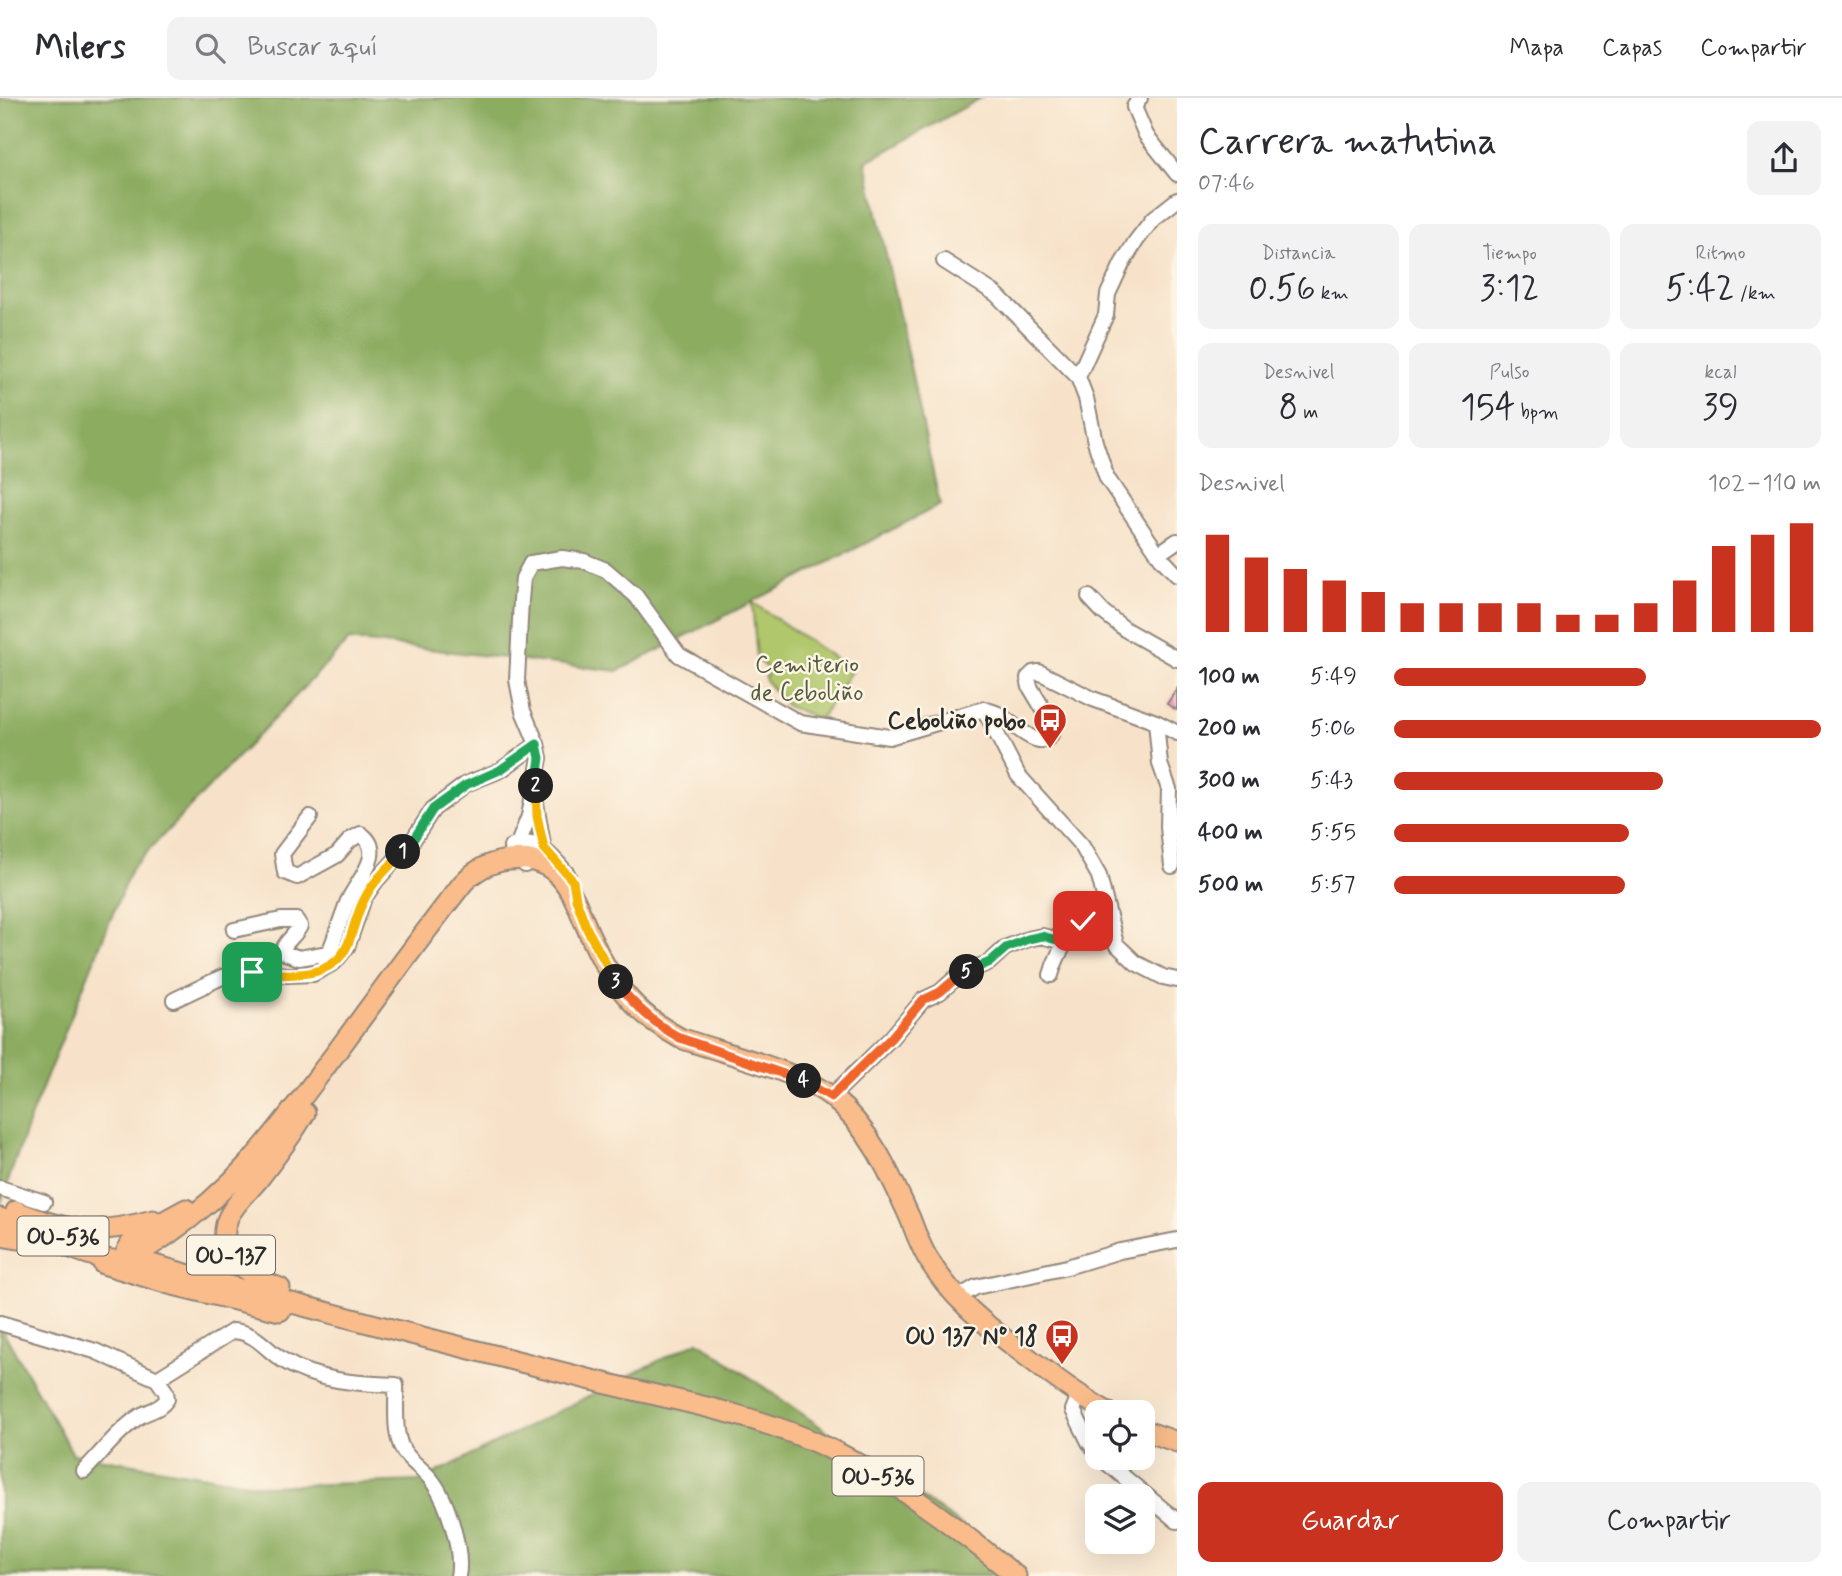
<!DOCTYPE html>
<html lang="es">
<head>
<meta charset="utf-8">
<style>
  :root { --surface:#fff; --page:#f2f2f3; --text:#2b2b33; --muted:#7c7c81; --line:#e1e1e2; --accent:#c8321e }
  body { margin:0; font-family:Mynerve,sans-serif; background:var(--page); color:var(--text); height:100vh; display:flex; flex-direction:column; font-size:26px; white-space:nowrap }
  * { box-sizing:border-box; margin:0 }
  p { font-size:23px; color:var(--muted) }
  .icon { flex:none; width:38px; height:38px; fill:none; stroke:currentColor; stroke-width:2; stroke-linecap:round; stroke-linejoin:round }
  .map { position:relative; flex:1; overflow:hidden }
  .sheet { display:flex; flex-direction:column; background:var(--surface); width:665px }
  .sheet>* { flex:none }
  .buttons { position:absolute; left:1085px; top:1302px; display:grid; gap:14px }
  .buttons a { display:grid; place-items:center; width:70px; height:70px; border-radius:14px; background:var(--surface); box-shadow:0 7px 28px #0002; font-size:35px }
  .pin { position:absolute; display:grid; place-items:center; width:60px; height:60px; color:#fff; margin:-30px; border-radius:14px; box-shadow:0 4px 10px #0006 }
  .km { position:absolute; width:35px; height:35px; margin:-18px; border-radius:50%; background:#222; color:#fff; font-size:19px; line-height:35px; text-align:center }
  .round { display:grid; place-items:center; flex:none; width:74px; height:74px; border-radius:14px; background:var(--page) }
  .overview { display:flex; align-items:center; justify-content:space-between; height:119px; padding:0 21px }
  h1 { font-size:38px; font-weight:600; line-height:52px }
  .metrics { display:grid; grid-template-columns:repeat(3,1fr); gap:10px; height:119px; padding:7px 21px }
  .metrics div { display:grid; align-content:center; border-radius:14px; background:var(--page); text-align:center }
  .metrics b { font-size:35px; font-weight:600 }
  .metrics small { font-size:19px; font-weight:400 }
  .metrics p { font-size:19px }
  .chart { height:196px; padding:14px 21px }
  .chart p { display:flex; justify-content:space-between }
  .chart svg { width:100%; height:126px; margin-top:7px; stroke:var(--accent); stroke-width:6 }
  .action { display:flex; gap:14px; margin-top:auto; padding:14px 21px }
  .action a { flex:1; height:80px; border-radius:14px; background:var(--accent); color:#fff; font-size:28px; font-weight:600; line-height:80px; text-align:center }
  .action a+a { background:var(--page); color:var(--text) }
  ul { padding:0 21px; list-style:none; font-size:23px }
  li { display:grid; grid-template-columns:112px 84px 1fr; align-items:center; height:52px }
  li i { height:18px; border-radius:9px; background:var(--accent) }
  header { display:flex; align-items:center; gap:42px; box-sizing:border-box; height:98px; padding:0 35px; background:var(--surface); border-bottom:2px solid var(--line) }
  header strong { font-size:33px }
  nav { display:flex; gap:38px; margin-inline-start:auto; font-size:24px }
  .search { width:490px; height:63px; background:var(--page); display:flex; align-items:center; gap:18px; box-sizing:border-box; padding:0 24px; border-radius:14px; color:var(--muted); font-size:26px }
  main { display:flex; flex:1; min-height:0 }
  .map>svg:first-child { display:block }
  .green { fill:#b0c76c; stroke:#6e794c; stroke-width:2 }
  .forest { fill:#8cac60; stroke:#5c6c46; stroke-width:2 }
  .building { fill:#e99bbd }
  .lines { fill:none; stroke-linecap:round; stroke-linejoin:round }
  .minor-casing { stroke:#91867a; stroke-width:18 }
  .major-casing { stroke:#91867a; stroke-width:23 }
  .minor { stroke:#fff; stroke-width:14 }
  .major { stroke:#f9bc8a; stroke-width:19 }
  .split-1-casing { stroke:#fff; stroke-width:14 }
  .split-2-casing { stroke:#fff; stroke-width:14 }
  .split-3-casing { stroke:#fff; stroke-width:14 }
  .split-4-casing { stroke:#fff; stroke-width:14 }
  .split-5-casing { stroke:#fff; stroke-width:14 }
  .split-6-casing { stroke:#fff; stroke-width:14 }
  .split-1 { stroke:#f5b400; stroke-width:9 }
  .split-2 { stroke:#22a559; stroke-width:9 }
  .split-3 { stroke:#f5b400; stroke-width:9 }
  .split-4 { stroke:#f0652b; stroke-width:9 }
  .split-5 { stroke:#f0652b; stroke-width:9 }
  .split-6 { stroke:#22a559; stroke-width:9 }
  .labels { text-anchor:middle; stroke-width:5; stroke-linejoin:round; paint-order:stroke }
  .shield { fill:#fcf5e5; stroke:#6a6863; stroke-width:2 }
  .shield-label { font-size:23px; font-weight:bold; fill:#2b2b2b }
  .park-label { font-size:24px; fill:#535a3e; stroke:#fcf5e5 }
  .poi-label { font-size:24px; font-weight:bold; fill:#2b2b2b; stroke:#fcf5e5; text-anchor:end }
</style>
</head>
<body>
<header>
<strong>Milers</strong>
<div class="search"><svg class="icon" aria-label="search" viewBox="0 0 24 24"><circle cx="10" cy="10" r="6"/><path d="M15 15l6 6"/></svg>Buscar aquí</div>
<nav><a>Mapa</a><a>Capas</a><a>Compartir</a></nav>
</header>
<main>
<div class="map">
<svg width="1177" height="1478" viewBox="0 0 1177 1478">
  <rect width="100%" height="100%" fill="#fcf5e5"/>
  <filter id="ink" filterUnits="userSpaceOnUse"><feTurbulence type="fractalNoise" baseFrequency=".0143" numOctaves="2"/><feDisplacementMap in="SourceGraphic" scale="14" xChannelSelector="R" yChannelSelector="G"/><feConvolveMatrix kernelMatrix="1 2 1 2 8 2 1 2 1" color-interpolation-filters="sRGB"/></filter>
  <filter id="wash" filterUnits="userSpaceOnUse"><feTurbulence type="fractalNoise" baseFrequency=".00686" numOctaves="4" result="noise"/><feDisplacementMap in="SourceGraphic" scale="28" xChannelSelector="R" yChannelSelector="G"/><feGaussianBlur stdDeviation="1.57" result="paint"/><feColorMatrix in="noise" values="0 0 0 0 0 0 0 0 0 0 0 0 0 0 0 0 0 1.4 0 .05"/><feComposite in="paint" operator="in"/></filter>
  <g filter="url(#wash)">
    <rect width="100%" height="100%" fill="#f7e2c9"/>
    <path class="green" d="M752,504l100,68 -32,49 -33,-13 -21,-25 -1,-4 5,-6 -13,-12z"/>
    <path class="forest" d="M0,0h981l-115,64 74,343 -322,166 -269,-31 -218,229 -101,249 -30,87z
      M0,1228l73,128 193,32 154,-5 278,-140 307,215 18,20h-1023z"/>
    <g id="blocks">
      <path class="building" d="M1177,591v21l-10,-6z"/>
    </g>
  </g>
  <g filter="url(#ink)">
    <use href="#blocks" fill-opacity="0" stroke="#91867a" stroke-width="2"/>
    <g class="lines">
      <g class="minor-casing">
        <path id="minor" d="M1140,0l-6,9 12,28 31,39
          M944,163l52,33 82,83 8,21 9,44 12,36 54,80 16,17
          M1078,279l28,-62 2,-21 14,-30 14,-23 17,-22 24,-19
          M1158,456l19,-13
          M1089,499l14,15 23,18 51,29
          M984,611l34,66 64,71 17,30 17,68 20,19 27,14 14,3
          M984,611c5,2 11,3 16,6 14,9 46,44 54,12l-24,-40 -2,-9 5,-5 6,-1 54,27 63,23 21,11
          M1156,624l4,42 9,25 -1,38 4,39
          M536,705l8,48
          M310,719l-28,37 3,18 12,5 40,-22 13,-15 11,-6c26,18 -4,47 -13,67 -7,17 -12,35 -19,52l6,9
          M511,749c25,-13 42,10 57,28
          M525,767l-7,-6 -2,-10 13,-33 11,-58 -3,-14 -14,-33 -6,-31 4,-80 2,-22 8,-15 31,-5 22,3 22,9 30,26 43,59 121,68 89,14 95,-28
          M234,832l47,-10h15l4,6c-5,10 -16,16 -18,26l17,6 30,-5
          M1051,877c8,-32 29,-51 53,-72
          M174,902l48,-23 30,-5 36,3 25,-1 22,-12 12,-15 17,-49 12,-17 37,-41 20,-31 33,-25 35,-14 36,-26
          M831,999l60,-59 32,-38 17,-8 19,-17 31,-13 15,-14 23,-9 14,-3 22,6
          M0,1090l44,14
          M957,1200l19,-11 91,-20 53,-16 57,-11
          M0,1225l95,28 62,28 76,-48c25,2 31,18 51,30 32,20 75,23 112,24 1,20 -3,48 7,65 7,12 22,20 30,32 15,20 30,70 25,94
          M1079,1297l-6,15 16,32 8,11
          M1101,1360l76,63
          M84,1373c17,-18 35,-41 56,-55 10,-6 20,-6 27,-17l-1,-7 -9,-13"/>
      </g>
      <g class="major-casing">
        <path id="major" d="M16,1113c54,22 81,24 137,9
          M0,1120c24,10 97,45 120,42 16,-3 33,-16 47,-25 73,-50 113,-108 165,-177 44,-59 86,-118 131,-175 13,-14 27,-21 46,-23 48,-6 62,29 77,66 8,19 18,40 30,56 17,25 38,42 64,56 43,15 120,33 153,60 38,32 57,76 77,120 5,13 10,27 17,39 23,39 54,64 89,91 29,23 59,46 92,64
          M0,1138l18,3h23
          M124,1158c152,45 307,83 460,122 81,21 168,34 244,70 69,33 129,80 188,128
          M132,1162l-5,-10 5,-9 10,-8 44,-24
          M103,1166l66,20 111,27
          M280,1190c-28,-10 -67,-33 -52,-70 6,-14 20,-26 30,-38 17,-22 33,-43 47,-67
          M1143,1332l34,12"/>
      </g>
      <use href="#minor" class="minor"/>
      <use href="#major" class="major"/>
    </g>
  </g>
  <g class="lines" filter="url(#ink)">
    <g class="split-1-casing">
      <path id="split-1" d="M252,874c33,3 80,10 96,-28 6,-15 9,-32 17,-46 9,-18 25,-32 38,-46"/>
    </g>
    <g class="split-2-casing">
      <path id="split-2" d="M403,754l10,-12 20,-31 33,-24 34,-15 37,-26 3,14 -4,28"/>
    </g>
    <g class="split-3-casing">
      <path id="split-3" d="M536,688l1,30 7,32 29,33 3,18 11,30 29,53"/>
    </g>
    <g class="split-4-casing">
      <path id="split-4" d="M616,884c18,24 37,41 64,56l124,43"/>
    </g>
    <g class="split-5-casing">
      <path id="split-5" d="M804,983l27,16 60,-59 32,-38 17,-8 20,-17 7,-3"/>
    </g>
    <g class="split-6-casing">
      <path id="split-6" d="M967,874l23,-10 16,-14 22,-9 14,-3 22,6 19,-21"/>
    </g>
    <use href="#split-1" class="split-1"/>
    <use href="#split-2" class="split-2"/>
    <use href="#split-3" class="split-3"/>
    <use href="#split-4" class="split-4"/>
    <use href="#split-5" class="split-5"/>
    <use href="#split-6" class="split-6"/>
  </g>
  <defs>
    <g id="bus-pin" transform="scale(1.75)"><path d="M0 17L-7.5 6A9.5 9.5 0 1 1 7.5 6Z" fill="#c8321e" stroke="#fcf5e5"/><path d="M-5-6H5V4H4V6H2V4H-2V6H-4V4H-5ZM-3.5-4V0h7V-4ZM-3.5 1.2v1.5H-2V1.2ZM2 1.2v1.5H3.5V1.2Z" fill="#fff"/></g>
  </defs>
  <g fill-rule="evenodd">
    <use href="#bus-pin" x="1050" y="622"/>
    <use href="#bus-pin" x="1062" y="1238"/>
  </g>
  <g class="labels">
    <g class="shield">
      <rect x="17.5" y="1118.5" width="91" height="39" rx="5"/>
      <rect x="187" y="1137.5" width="88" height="39" rx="5"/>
      <rect x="832.5" y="1358.5" width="91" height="39" rx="5"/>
    </g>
    <g class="shield-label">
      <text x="63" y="1146">OU-536</text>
      <text x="231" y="1165">OU-137</text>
      <text x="878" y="1386">OU-536</text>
    </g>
    <g class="park-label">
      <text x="807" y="574">Cemiterio<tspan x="807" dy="28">de Ceboliño</tspan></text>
    </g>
    <g class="poi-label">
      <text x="1026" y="630">Ceboliño pobo</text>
      <text x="1038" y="1246">OU 137 Nº 18</text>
    </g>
  </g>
</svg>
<div class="buttons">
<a><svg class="icon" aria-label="locate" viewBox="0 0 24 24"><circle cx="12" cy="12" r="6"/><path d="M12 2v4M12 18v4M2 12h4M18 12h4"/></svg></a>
<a><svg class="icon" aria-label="layers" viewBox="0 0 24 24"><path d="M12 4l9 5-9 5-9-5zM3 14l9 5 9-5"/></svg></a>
</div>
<div class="pin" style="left:252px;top:874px;background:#1e9e55"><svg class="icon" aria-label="arrive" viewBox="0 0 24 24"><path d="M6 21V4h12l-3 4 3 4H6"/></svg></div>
<div class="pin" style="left:1083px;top:823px;background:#d93025"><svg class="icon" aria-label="check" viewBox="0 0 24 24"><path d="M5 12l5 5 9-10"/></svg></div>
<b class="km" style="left:403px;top:754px">1</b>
<b class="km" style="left:536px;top:688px">2</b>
<b class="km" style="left:616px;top:884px">3</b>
<b class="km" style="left:804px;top:983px">4</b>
<b class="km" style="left:967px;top:874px">5</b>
</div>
<section class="sheet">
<div class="overview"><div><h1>Carrera matutina</h1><p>07:46</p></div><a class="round"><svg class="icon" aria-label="share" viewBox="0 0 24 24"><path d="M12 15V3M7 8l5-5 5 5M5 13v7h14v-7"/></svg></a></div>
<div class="metrics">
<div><p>Distancia</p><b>0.56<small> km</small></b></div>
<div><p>Tiempo</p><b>3:12</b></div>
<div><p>Ritmo</p><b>5:42<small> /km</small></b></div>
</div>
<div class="metrics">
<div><p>Desnivel</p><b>8<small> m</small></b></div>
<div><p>Pulso</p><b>154<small> bpm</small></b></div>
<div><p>kcal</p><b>39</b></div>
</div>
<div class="chart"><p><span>Desnivel</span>102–110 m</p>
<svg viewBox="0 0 160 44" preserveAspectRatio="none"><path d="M5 44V10M15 44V18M25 44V22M35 44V26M45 44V30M55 44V34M65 44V34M75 44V34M85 44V34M95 44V38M105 44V38M115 44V34M125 44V26M135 44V14M145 44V10M155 44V6"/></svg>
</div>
<ul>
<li><b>100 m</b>5:49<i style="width:59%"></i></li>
<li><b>200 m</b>5:06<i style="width:100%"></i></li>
<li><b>300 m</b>5:43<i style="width:63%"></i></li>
<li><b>400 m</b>5:55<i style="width:55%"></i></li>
<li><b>500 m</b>5:57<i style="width:54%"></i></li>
</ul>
<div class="action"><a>Guardar</a><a>Compartir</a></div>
</section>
</main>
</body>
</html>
